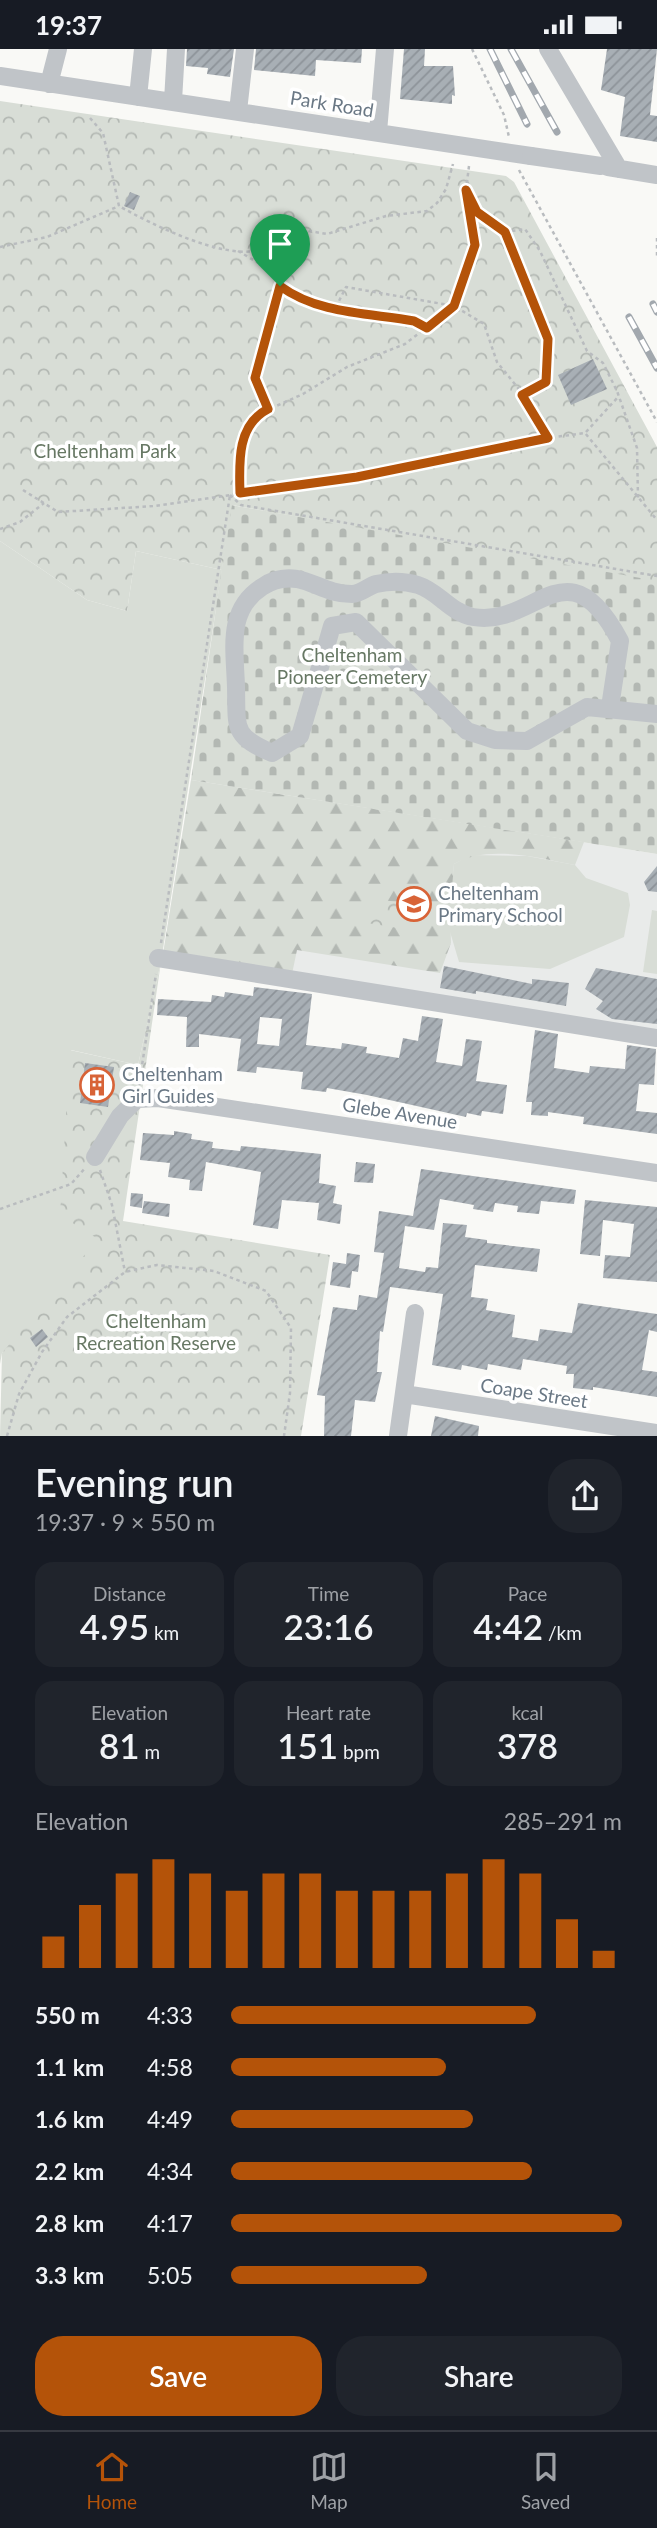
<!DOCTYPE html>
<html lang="en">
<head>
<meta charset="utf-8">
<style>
  :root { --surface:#171b24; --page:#20242c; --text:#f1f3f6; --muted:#9ea1a6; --line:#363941; --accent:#b45309 }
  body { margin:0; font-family:Lato,sans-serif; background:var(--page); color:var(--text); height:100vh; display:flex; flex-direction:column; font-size:26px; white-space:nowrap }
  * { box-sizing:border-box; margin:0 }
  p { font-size:23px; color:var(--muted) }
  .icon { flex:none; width:38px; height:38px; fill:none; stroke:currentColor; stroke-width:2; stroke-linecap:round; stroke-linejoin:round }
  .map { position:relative; height:1387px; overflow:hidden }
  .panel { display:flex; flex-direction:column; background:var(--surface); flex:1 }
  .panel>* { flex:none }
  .pin { position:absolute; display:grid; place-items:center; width:60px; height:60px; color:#fff; margin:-72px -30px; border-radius:50% 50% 50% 0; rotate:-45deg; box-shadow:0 0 7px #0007 }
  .pin .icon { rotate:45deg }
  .round { display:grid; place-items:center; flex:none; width:74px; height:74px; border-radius:28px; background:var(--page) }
  .overview { display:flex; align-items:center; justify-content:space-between; height:119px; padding:0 35px }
  h1 { font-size:38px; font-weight:600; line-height:52px }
  .metrics { display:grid; grid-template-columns:repeat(3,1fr); gap:10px; height:119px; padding:7px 35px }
  .metrics div { display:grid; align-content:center; border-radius:18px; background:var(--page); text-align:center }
  .metrics b { font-size:35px; font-weight:600 }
  .metrics small { font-size:19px; font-weight:400 }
  .metrics p { font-size:19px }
  .chart { height:196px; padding:14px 35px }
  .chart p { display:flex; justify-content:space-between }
  .chart svg { width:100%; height:126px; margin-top:7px; stroke:var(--accent); stroke-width:6 }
  .button { display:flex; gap:14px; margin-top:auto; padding:14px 35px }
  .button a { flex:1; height:80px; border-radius:28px; background:var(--accent); color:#fff; font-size:28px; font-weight:600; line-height:80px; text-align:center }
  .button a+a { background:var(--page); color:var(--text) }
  ul { padding:0 35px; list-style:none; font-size:23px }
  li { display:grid; grid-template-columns:112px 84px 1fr; align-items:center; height:52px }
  li i { height:18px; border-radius:9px; background:var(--accent) }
  .status { display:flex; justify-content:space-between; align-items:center; height:49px; padding:0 35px; background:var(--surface); direction:ltr }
  .status svg { height:19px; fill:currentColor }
  .menu { display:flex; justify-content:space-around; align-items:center; height:98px; border-top:2px solid var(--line); background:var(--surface); font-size:19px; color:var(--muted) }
  .menu a { display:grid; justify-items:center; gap:4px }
  .menu .current { color:var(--accent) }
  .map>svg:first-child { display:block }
  .built { fill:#e9ebea }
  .grass { fill:#d8ddd6 }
  .forest { fill:url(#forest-firs) }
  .cemetery { fill:url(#cemetery-stones) }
  .park { fill:url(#park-crowns) }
  .building { fill:url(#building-hatch); fill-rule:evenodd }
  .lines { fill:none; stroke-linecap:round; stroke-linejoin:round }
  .path { stroke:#b9bcbf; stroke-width:2.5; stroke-dasharray:3.5 3.5; stroke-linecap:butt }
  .minor { stroke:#c0c4c8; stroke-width:18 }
  .rail-casing { stroke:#a2a8ae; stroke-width:7 }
  .rail { stroke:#fff; stroke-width:4.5; stroke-dasharray:13; stroke-linecap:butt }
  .minor-bridge { stroke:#c0c4c8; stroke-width:18 }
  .route-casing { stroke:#fff; stroke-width:14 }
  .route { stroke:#b45309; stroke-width:9 }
  .labels { text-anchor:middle; stroke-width:7; stroke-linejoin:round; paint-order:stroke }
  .street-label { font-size:19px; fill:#6a7885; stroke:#fff }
  .park-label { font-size:19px; fill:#677864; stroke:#fff }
  .poi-label { font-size:19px; fill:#6a7885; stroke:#fff; text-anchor:start }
</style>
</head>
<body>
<div class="status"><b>19:37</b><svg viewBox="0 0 49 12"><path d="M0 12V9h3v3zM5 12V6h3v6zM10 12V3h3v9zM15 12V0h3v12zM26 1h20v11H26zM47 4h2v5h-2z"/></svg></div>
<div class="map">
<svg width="657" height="1387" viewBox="0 0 657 1387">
  <defs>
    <pattern id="forest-firs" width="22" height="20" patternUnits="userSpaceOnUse" patternTransform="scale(1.75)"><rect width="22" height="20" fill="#d8ddd6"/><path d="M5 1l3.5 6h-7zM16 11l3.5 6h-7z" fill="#b3b8b3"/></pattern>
    <pattern id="cemetery-stones" width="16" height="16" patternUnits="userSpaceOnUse" patternTransform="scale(1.75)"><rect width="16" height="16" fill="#d8ddd6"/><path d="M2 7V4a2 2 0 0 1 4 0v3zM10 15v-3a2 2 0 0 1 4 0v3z" fill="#b3b8b3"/></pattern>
    <pattern id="park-crowns" width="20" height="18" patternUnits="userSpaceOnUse" patternTransform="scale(1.75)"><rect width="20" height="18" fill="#d8ddd6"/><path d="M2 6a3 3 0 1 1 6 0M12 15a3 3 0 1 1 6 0" fill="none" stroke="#b3b8b3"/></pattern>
    <pattern id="building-hatch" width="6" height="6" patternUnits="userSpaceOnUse" patternTransform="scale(1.75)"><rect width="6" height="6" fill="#a8afb5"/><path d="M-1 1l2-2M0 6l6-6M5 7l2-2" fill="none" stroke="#8d9399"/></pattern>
  </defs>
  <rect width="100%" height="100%" fill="#f9f9f6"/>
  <path class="built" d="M191,731l466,74v178l-494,-78z"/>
  <path class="grass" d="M0,492l87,59 40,11 9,-60 86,19 -61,392 -23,103 -67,-15 28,188 19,15 -116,100 -2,11z
    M470,806l57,1 48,9 11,13 42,15 2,12 -6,32 -74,32 -91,-7 -11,-37 6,-61z
    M652,861l5,1v63l-14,-2z"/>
  <path class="forest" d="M191,731l393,62 -9,23c-37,-7 -87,-21 -121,-1l-4,49 1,30 -11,30 -143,-23 -5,24 -129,-20z"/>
  <path class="cemetery" d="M231,456l426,73v276l-466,-74z"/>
  <path class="park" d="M0,52l506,75 8,6 143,265v134l-425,-76 -10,65 -86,-19 -9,60 -40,-11 -87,-59z
    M371,849l31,5 -4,25 -31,-5z
    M161,913l-38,259 207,34 -29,181h-301l2,-83 96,-114 -38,-24 10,-165 68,15z"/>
  <path class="building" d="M187,0h47l-4,28 -23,-3 1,-6 -22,-2z
    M256,0h106l-1,14 -45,-3 -1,16 -61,-6z
    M404,0h21l-1,17h29l2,30 -3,-1v9l-52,-5z
    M607,0h50l-7,66 7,1v26l-37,-6 5,-39 -24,-7z
    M130,143l10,4 -6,14 -10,-4z
    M593,310l14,30 -36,16 -13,-30z
    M657,817v26l-9,-1 -4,-9z
    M444,917l88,18v-5l37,4 -3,23 -90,-15v3l-36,-6z
    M596,919l61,11v45l-45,-5 -16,-10 7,-8 -18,-12z
    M254,938l58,7 -6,51 35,4 1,-6 25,4 -1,6 33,5 4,-20 15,3 4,-25 21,3 -7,43 26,4 4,-27 16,2 -6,40 31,4 -4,29 -21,-3 -1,5 -14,-3 -1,4 -99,-22 -40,-7 -1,4 -25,-3 2,-17 -46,-5 -1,6 -19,-2 4,-32 -42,-5v13h-13l1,-30 -30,-2 1,-16 53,3 1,-7 12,2 1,-5 28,4zM260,968l22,2 -3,27 -22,-2z
    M535,981l23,4 -4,34 35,5 1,-7 35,3 2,-24 29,4 -2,36 -15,-1 -3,27 21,2v21l-74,-10 1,-7 -36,-5v4l-17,-1 1,-13h-6z
    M85,1014l29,4 -6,40 -28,-4z
    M174,1082l18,3 -1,5 22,3 -1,6 28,3 1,-5 80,8 -2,29 17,3 -3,17 9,2 -2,19 -23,-4 2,-17 -37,-3 -4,29 -25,-4 8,-53 -55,-10 -4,29 -13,-1 1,-10 -22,-3 2,-14 -30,-3 3,-27 31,2z
    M356,1113l19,2 -2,19 -19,-1z
    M421,1120l155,21 -2,14 -33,-3 -2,13 -22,-2 1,-6 -23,-3 -2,9 -20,-3 1,-4 -34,-6 -6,31 -29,-4 -6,42 26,4 1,-5 12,1 5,-45 24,2 -2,12 22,3v3l53,6 -3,23 -62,-7 -4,32 17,2 -2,11 29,5 -3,22 26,4 2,-12 32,4 6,-30 79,11v18l-8,-2 -7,40 15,2v25l-64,-10v3l-20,-2 1,-14h-8l1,-8 -44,-7 -2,11 -33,-6 -1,6 -25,-5 -1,5 -29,-5 11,-71 -53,-7 -7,45 -3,-1 -3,41h5l-7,30 -20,-2 -4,36h-27l1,-40 -8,-1 16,-88 24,3 2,-15 18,3 7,-45 -10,-1 5,-41 34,5z
    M131,1144l12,1 -1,14 -12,-2z
    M585,1151l72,7v75l-54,-4 2,-23 25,2 4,-33 -31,-4 -3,36 -20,-2z
    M144,1152l26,3 -1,13 -27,-4z
    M347,1204l13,2 -2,17 -6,-1 -2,17 -20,-3 3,-23 13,2z
    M42,1280l6,8 -12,10 -6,-9z
    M435,1367l44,10 -1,10h-47z"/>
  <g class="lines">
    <path class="path" d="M472,0l32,66 5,22
      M90,69l13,15 16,73c32,18 104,54 141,44 10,-2 23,-15 31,-22l36,6 59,-18 41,-5 10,-8 9,-14 7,-25
      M469,117l-3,24 9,55 -21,61 30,18 13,38 21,26 30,50 37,-5 72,87
      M519,121l138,252
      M467,144l10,19 28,20 43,107 -2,43 -24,13
      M505,183l20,-3 15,22 47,100 16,12 14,28 20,57 1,50
      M657,189v19
      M0,198l47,-10 72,-31
      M238,202l24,14 19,17 -26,96 13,30
      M280,237c38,28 88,27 134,35l13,7
      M336,258l10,-20 108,19
      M586,383l33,-36
      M23,441l35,22 97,-6 202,-29 191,-39
      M240,444l-1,-34 7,-28 10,-16 47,-21 44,-27 58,-23 48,-37
      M230,446l11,10 416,71
      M0,480l20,-7 24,-19
      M161,894l69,-448
      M139,1036l17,-111
      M100,1121l12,35 13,67
      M0,1160l71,-25 15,-17
      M7,1387l12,-42 23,-42 25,-35 58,-45 32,-7 57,6 52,20 25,37 -1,65 -6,43"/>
    <path class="minor" d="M548,0l71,120
      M0,27l531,80
      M49,35l9,-35
      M138,48l5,-48
      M173,52l3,-52
      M238,62l7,-62
      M378,83l7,-83
      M608,118l49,8
      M610,658l10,-66c-53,-101 -84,-13 -147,-24 -22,-4 -35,-26 -55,-32 -13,-4 -29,-4 -42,-1 -8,2 -15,10 -24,10 -24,0 -35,-11 -55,-15 -13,-2 -25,1 -35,8 -36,23 -27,63 -26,100 1,41 -4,49 36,66l28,-17 32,-110 24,-4 111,109 28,9 32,1 60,-34 70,7
      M158,909l499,80
      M95,1108l25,-41 17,-17 21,-1 499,75
      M404,1345l253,39
      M398,1387l17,-123"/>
    <g class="rail-casing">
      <path id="rail" d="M490,0l37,75
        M511,0l46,83
        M653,255l4,8
        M629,268l28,51"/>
    </g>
    <use href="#rail" class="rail"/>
    <path class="minor-bridge" d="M531,107l70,10"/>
  </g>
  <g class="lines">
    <g class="route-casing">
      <path id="route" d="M466,141l11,22 28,20 43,107 -2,43 -24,13 26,43 -191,39 -117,16c-1,-31 -3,-68 28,-84l-13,-31 25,-92c38,28 88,27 134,35l13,7 27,-22 21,-61z"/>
    </g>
    <use href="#route" class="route"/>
  </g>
  <defs>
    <g id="school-ring" transform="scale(1.75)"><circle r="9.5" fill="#fff" stroke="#d86337" stroke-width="1.5"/><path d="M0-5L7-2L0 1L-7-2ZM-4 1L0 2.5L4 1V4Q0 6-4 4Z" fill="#d86337"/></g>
    <g id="building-ring" transform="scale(1.75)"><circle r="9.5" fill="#fff" stroke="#d86337" stroke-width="1.5"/><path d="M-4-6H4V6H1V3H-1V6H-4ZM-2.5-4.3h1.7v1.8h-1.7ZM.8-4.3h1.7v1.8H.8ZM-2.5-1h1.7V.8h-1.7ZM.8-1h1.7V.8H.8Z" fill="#d86337"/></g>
  </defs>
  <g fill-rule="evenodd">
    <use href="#school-ring" x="414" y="855"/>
    <use href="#building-ring" x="97" y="1036"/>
  </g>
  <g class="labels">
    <g class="street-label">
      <text transform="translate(332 55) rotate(9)" y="7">Park Road</text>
      <text transform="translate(400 1064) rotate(9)" y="7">Glebe Avenue</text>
      <text transform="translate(534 1344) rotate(9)" y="7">Coape Street</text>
    </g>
    <g class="park-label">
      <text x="105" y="409">Cheltenham Park</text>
      <text x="352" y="613">Cheltenham<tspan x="352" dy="22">Pioneer Cemetery</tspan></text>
      <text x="156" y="1279">Cheltenham<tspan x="156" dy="22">Recreation Reserve</tspan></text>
    </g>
    <g class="poi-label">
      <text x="438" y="851">Cheltenham<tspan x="438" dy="22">Primary School</tspan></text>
      <text x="122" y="1032">Cheltenham<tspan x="122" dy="22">Girl Guides</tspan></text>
    </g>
  </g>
</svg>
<div class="pin" style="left:280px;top:237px;background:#1e9e55"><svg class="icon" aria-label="arrive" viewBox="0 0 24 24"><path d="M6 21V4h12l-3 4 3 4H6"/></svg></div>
</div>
<section class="panel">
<div class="overview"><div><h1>Evening run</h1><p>19:37 · 9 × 550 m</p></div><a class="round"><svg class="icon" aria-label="share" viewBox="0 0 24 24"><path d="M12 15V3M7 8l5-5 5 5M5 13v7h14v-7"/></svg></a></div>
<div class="metrics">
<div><p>Distance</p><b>4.95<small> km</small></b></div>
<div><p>Time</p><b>23:16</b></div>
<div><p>Pace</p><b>4:42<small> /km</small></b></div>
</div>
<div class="metrics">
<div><p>Elevation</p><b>81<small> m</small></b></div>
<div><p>Heart rate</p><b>151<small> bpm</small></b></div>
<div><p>kcal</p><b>378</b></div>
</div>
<div class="chart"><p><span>Elevation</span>285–291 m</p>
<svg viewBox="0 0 160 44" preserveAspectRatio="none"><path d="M5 44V33M15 44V22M25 44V11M35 44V6M45 44V11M55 44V17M65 44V11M75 44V11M85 44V17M95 44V17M105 44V17M115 44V11M125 44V6M135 44V11M145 44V27M155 44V38"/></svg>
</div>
<ul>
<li><b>550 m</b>4:33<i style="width:78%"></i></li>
<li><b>1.1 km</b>4:58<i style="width:55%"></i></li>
<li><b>1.6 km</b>4:49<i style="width:62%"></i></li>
<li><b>2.2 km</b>4:34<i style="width:77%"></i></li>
<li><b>2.8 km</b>4:17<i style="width:100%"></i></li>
<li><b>3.3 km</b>5:05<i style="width:50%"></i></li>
</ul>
<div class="button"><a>Save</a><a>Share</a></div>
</section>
<nav class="menu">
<a class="current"><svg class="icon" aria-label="home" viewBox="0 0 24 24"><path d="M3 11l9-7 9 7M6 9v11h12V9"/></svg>Home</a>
<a><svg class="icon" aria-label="map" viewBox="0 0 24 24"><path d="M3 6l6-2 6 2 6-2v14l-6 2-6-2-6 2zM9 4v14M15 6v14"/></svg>Map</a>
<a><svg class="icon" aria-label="saved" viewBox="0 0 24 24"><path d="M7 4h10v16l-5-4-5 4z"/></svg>Saved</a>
</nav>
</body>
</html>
